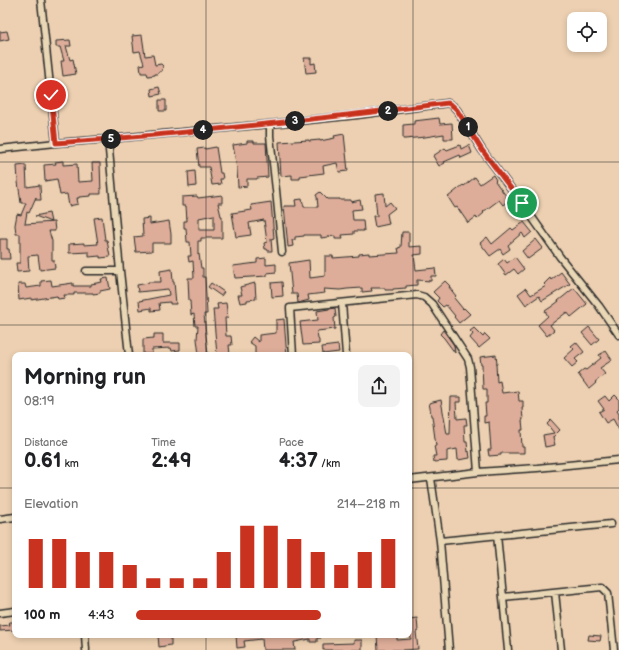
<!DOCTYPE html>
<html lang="en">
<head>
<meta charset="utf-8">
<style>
  :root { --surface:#fff; --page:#f2f2f2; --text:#202124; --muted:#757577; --accent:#c8321e }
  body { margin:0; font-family:"Balsamiq Sans",sans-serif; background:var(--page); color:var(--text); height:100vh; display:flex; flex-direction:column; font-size:15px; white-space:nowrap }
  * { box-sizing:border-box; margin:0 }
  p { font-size:13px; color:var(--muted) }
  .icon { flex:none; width:22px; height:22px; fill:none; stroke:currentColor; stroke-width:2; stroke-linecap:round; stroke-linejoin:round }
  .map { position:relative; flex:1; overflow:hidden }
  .panel { position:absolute; left:12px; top:352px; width:400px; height:286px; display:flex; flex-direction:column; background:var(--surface); border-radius:8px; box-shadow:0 2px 6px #0003 }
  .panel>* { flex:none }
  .buttons { position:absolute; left:567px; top:12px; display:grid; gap:8px }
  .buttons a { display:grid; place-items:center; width:40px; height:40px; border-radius:8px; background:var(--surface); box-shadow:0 2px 6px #0003; font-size:20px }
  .pin { position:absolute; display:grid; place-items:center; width:34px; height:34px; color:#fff; margin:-17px; border:2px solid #fff; border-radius:50%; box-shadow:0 1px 4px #0007 }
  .km { position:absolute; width:20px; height:20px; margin:-10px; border-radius:50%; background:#222; color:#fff; font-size:11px; line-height:20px; text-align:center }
  .round { display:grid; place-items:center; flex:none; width:42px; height:42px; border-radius:8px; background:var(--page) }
  .summary { display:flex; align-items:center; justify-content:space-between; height:68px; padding:0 12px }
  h1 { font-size:22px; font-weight:800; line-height:30px }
  .stats { display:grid; grid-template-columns:repeat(3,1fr); gap:6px; height:68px; padding:4px 12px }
  .stats div { display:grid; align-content:center }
  .stats b { font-size:20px; font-weight:800 }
  .stats small { font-size:11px; font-weight:400 }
  .stats p { font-size:11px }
  .chart { height:112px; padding:8px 12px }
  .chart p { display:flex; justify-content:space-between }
  .chart svg { width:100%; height:72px; margin-top:4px; stroke:var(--accent); stroke-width:6 }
  ul { padding:0 12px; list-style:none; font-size:13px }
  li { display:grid; grid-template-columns:64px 48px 1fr; align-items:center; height:30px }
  li i { height:10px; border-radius:5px; background:var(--accent) }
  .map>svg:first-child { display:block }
  .building { fill:#ddad99; stroke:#2b2b2b; fill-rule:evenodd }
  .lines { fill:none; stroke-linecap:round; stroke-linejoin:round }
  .minor-casing { stroke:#2b2b2b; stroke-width:9 }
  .minor { stroke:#ead7b5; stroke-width:6 }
  .route-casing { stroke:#fff; stroke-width:8 }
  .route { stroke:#c8321e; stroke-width:5 }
  .grid { fill:none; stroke:#2b2b2b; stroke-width:1; stroke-opacity:0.55 }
</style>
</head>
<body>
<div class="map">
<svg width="619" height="650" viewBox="0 0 619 650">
  <rect width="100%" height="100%" fill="#edd0b1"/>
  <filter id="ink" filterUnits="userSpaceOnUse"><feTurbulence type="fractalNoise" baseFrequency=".025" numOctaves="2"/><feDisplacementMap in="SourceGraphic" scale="8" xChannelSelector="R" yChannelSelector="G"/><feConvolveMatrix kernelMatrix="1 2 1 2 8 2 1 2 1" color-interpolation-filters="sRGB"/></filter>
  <g filter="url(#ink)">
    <path class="building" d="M7,31l2,8 -9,2v-9z
      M142,35l3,21 8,-1 2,10 6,-1 2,2 -1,5 -3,1 -1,2h-3v1l-7,1 -1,-3h-6l-1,-8 4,-1 -4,-13 -6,1 -2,-16z
      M70,40l1,6h-5l4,14 3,-1 3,15 -13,2 -2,-15h3l-4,-14h-4v-6z
      M304,58h7v6l4,-1 1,9 -10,1z
      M159,87l2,7 -9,2 -1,-7z
      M159,100h7v11h-7z
      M439,118l1,6 12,-1 1,16h-9v-5l-19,3 -20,2h-2v-14l11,-1v-3z
      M344,134l4,37 -9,1 -2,-9 -14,3 1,7 -24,3v3h-8v-4l-11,1 -2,-34 30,-2v1l11,-1v1l15,-3 -1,-2z
      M247,141h7v2h12l2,34 -11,1v1h-10v7l-9,1 -1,-18 -4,-24 14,-2z
      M460,145l1,4 8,-4 3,8 -11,5 -1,-3 -16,7 1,1 -6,3 -6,-10 12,-8 2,2z
      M216,147l4,26h2l1,6h-3l1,5 -9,1 -3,-18h-10l-2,-18 8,-1v1z
      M63,161v4l14,-1 1,18 15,-1 -1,-18h8l1,31h-10v2l-12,1v1h-2l1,6 -9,2 -2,-12 -7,1 -3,-16 -12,2 -1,-16 12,-1 -1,-2z
      M26,165l1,22 13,-2v2l1,13h-5v-3l-7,16 -2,-1 -2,12 29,-2 1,9h-6l3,10v19h2l1,8 -15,2 -2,-15 -10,1 1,15 -12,1 -1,-9h4v-29h-4l-1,-9 2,-11 4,1 5,-12h-5l-3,-21 -1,-16z
      M195,171l1,15 -7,1 -1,-15z
      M493,175l3,5 -1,1 14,19 -6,5 -4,-5 -16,12 1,1 -7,6 -1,-2 -8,6 -11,-16 -2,1 -7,-11 15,-12 1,1 11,-9 5,7z
      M320,192l7,7h13v1h11v2l9,-2 2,9 -10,1 1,10h10l1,11h-10v3l-12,1 1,4h-8v-3l-14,2v-3h-17v1l-9,1v3h-3l1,6 -5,1 -4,-41h12l-1,-6 7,-1 2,8h14l-1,-10 -1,-2z
      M384,193l1,13 5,-4 5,6 -8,6 2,10 -14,3 -2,-11h4l-2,-22z
      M222,195v8h-4l3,13h1v22h-21v3h-3v14l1,-1 2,14h2v9h2l2,37h-3l4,41h-9l-2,-16 1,-13h-3l-1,-12 -3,1 -1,-14h-1l-1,-23h6l-1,-17 -4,1 -1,-6h3l-1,-14h-3l-1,-14h-2v-7h3l-1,-15h-4v-9l15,-1 1,2zM214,215v15h-15v-12z
      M271,202l3,36 -3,1 1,12h-4l-1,-2h-2l-1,-6 3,-1 -3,-22 -15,3 2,12 -15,2 -4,-24 20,-3 -1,-5z
      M49,213l2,9 -16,-6z
      M102,217l3,23h2l3,17 -10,1v-2l-11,1v-5l-20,1v-9l15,-1v2l14,-1 -4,-26z
      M150,218v6l19,-3 2,13v9h-19v8l-16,1 -2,-15 9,-1 -1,-17z
      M524,222l8,10 -7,6 -3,-5 -14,12 2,4 -7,5 -3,-5 -10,7 -10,-13 7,-6 5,7 19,-16 2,2z
      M402,232h7v15l13,-1v8l-8,1 2,15 19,-2 1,8h-5v5l-14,-1v5l-11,1v2l-13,1v1h-8v-2h-14l1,3 -10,1v-4l-15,1 -7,1 -16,-1 1,4 -17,2 1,5 -11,3 -1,-9h-5l-3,-31 20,-3 1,18 15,-2v-20h8v2l26,-2v-2l10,-1v2l30,-2 -1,-5 3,-1z
      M0,239h7v10h2l1,10h-10z
      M536,239l7,9 -15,11 -6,-8z
      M515,257l9,12 -6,5 -4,-5 -8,6 -8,-11 6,-5 3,4z
      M266,258v7l10,-1v8l-9,1v3l-32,2 -2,-12 24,-3v-4z
      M172,269l1,13h1l2,22h-6v-2l-11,1 1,7 -9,1v-3l-11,2 -1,-9 30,-6 -1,-6 -30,3 -1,-7 11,-2v-1h13l-1,-11z
      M561,272l9,12 -28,17 -3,-5 -13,9 -8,-11 8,-6 5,7 15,-9 -2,-2 6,-6 1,2z
      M108,278l2,11 -10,2v2l-7,1v-1h-19v2h-10l1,3 -7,1 -1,-3 -26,4v-2l-12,2 -1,-16h7l1,4 15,-2v-5l10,-1 1,6 21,-3v3h18v-2l11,-2 -1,-3z
      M445,281l5,5 -1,1 7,9 -2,2 9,11 1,-1 6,6 -11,9 -5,-6 1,-1 -9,-11 -3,2 -6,-6 2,-3 -6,-6z
      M282,282l1,14 -11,1 -1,-14z
      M211,283l13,9 -3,4 -13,-9z
      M255,283l1,16 -9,1v2l-7,1 -2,-8h4l-2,-8z
      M574,288l13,16 -16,13 -4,-5 -17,13 4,5 -7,6 -9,-11 10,-9 -3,-5 6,-4 8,-6h-1z
      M226,303l2,15h-3l1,18h5l1,9h-3l1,10h-13l-4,-46h5l-1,-5z
      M335,308l1,9 -2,1 1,11 -18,2 1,8 1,1v4l-16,1 -3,-23 18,-2 -1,-9z
      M284,319l2,26 1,10h-32v-9l-6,-4 4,-5 6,5v-7l17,-2v-13z
      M589,327l10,12 -7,6 -10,-12z
      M474,328l9,9 2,-3 5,5 -11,9 -9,-10 3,-4 -3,-3z
      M443,330l11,15 1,8 -11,-15 -4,-4z
      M154,334h9v9h17v7l-8,1 -1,-3 -19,1v5h-9v-15l11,-1z
      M576,342l8,10 -9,7 3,3 -6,5 -8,-9 10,-9 -3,-3z
      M338,345l1,7 -16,2 -1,-7z
      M606,351l6,9 -12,8 5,6 -10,8 1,1 -7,6 -11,-15 6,-5 2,1 15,-12 -2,-3z
      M496,355l1,9h-1l1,18 3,-1 2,12 16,-2 1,10h4v7h-1l1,12h-1l1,10h-2l1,17h2v6h-23v2l-12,1 -1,-6h3l-2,-28 -5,1v-7h2l-1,-13h2v-14h-4l-1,-24h-1l-1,-8z
      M615,395l4,4v9l-2,2 2,3v17l-6,-11 -7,4 -7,-11 5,-3 -6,-8 7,-5 4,5z
      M451,397h10v5h-5l1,17 9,-1 1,7h-3l1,17h2l1,10 1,-1 1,7 -12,2 -1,-11 -10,2v10l-13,1 -1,-6h3l-2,-10h2l-4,-30h-1l-1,-8 -1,-5 12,-3 6,34h3z
      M551,420l9,10 -7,7 2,8 -10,2 -2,-12 11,-2 -7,-9z
      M417,618l1,13 -2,1 2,17 -15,1h-25l-1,-15h8v1l12,-1v5l14,-1 -2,-20z
      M9,622h6v8l-15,1v-5l10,-1z
      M158,635h13v10l-12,2z
      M236,635h84l1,3h-4v4h-7v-3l-15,3h-1l1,8h-32l-1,-11 -18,2 1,6 -8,1z
      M589,635l12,1 -1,5 -12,-1z
      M354,640h8v10h-39v-6l31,-1z"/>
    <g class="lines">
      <g class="minor-casing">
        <path id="minor" d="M41,0l15,143
          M270,124v12l6,54 6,62
          M108,139l12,132 9,84
          M0,149l56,-6 52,-4 162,-15 87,-9 91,-12 5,3 4,4 25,40 40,53 38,54 39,49 20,29
          M86,271h34
          M342,303l4,52
          M293,355l-3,-47 127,-13 7,2 8,7 36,55 2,8 8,105
          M431,478l9,63 9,109
          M409,480l69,-8 59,-4 82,-8
          M0,519l15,-2
          M497,535l11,115
          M440,541l171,-17
          M555,592l6,58
          M503,597l99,-10 6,6 6,57
          M0,613l15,-2
          M85,635l1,15"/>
      </g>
      <use href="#minor" class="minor"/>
    </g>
  </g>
  <g class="lines" filter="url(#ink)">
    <g class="route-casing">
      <path id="route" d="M51,95l5,48c131,-9 262,-24 392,-40l5,3 4,4 25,40 40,53"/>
    </g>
    <use href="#route" class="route"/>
  </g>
  <path class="grid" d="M206,0v355M413,0v650M0,162h619M0,325h619M0,488h15M409,488h210M206,635v15"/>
</svg>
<div class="buttons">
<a><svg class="icon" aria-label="locate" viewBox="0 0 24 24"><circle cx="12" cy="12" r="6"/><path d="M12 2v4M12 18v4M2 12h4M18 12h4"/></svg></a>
</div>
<div class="pin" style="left:522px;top:203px;background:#1e9e55"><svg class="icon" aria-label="arrive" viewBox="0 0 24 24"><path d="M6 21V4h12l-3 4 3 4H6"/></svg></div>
<div class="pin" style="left:51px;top:95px;background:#d93025"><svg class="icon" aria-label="check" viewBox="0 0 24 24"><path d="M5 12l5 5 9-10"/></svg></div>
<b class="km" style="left:468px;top:127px">1</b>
<b class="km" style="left:388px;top:111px">2</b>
<b class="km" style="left:295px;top:121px">3</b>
<b class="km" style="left:203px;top:130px">4</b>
<b class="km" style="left:111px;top:139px">5</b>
<section class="panel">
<div class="summary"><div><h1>Morning run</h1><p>08:19</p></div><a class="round"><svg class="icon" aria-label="share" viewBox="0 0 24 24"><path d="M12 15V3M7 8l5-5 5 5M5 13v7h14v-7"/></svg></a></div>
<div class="stats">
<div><p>Distance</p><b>0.61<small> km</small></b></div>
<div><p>Time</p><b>2:49</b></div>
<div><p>Pace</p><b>4:37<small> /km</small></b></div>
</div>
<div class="chart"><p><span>Elevation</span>214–218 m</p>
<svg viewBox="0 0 160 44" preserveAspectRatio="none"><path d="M5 44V14M15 44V14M25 44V22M35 44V22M45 44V30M55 44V38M65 44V38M75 44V38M85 44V22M95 44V6M105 44V6M115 44V14M125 44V22M135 44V30M145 44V22M155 44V14"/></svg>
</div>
<ul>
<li><b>100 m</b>4:43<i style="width:70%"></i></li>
</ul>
</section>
</div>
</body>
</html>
